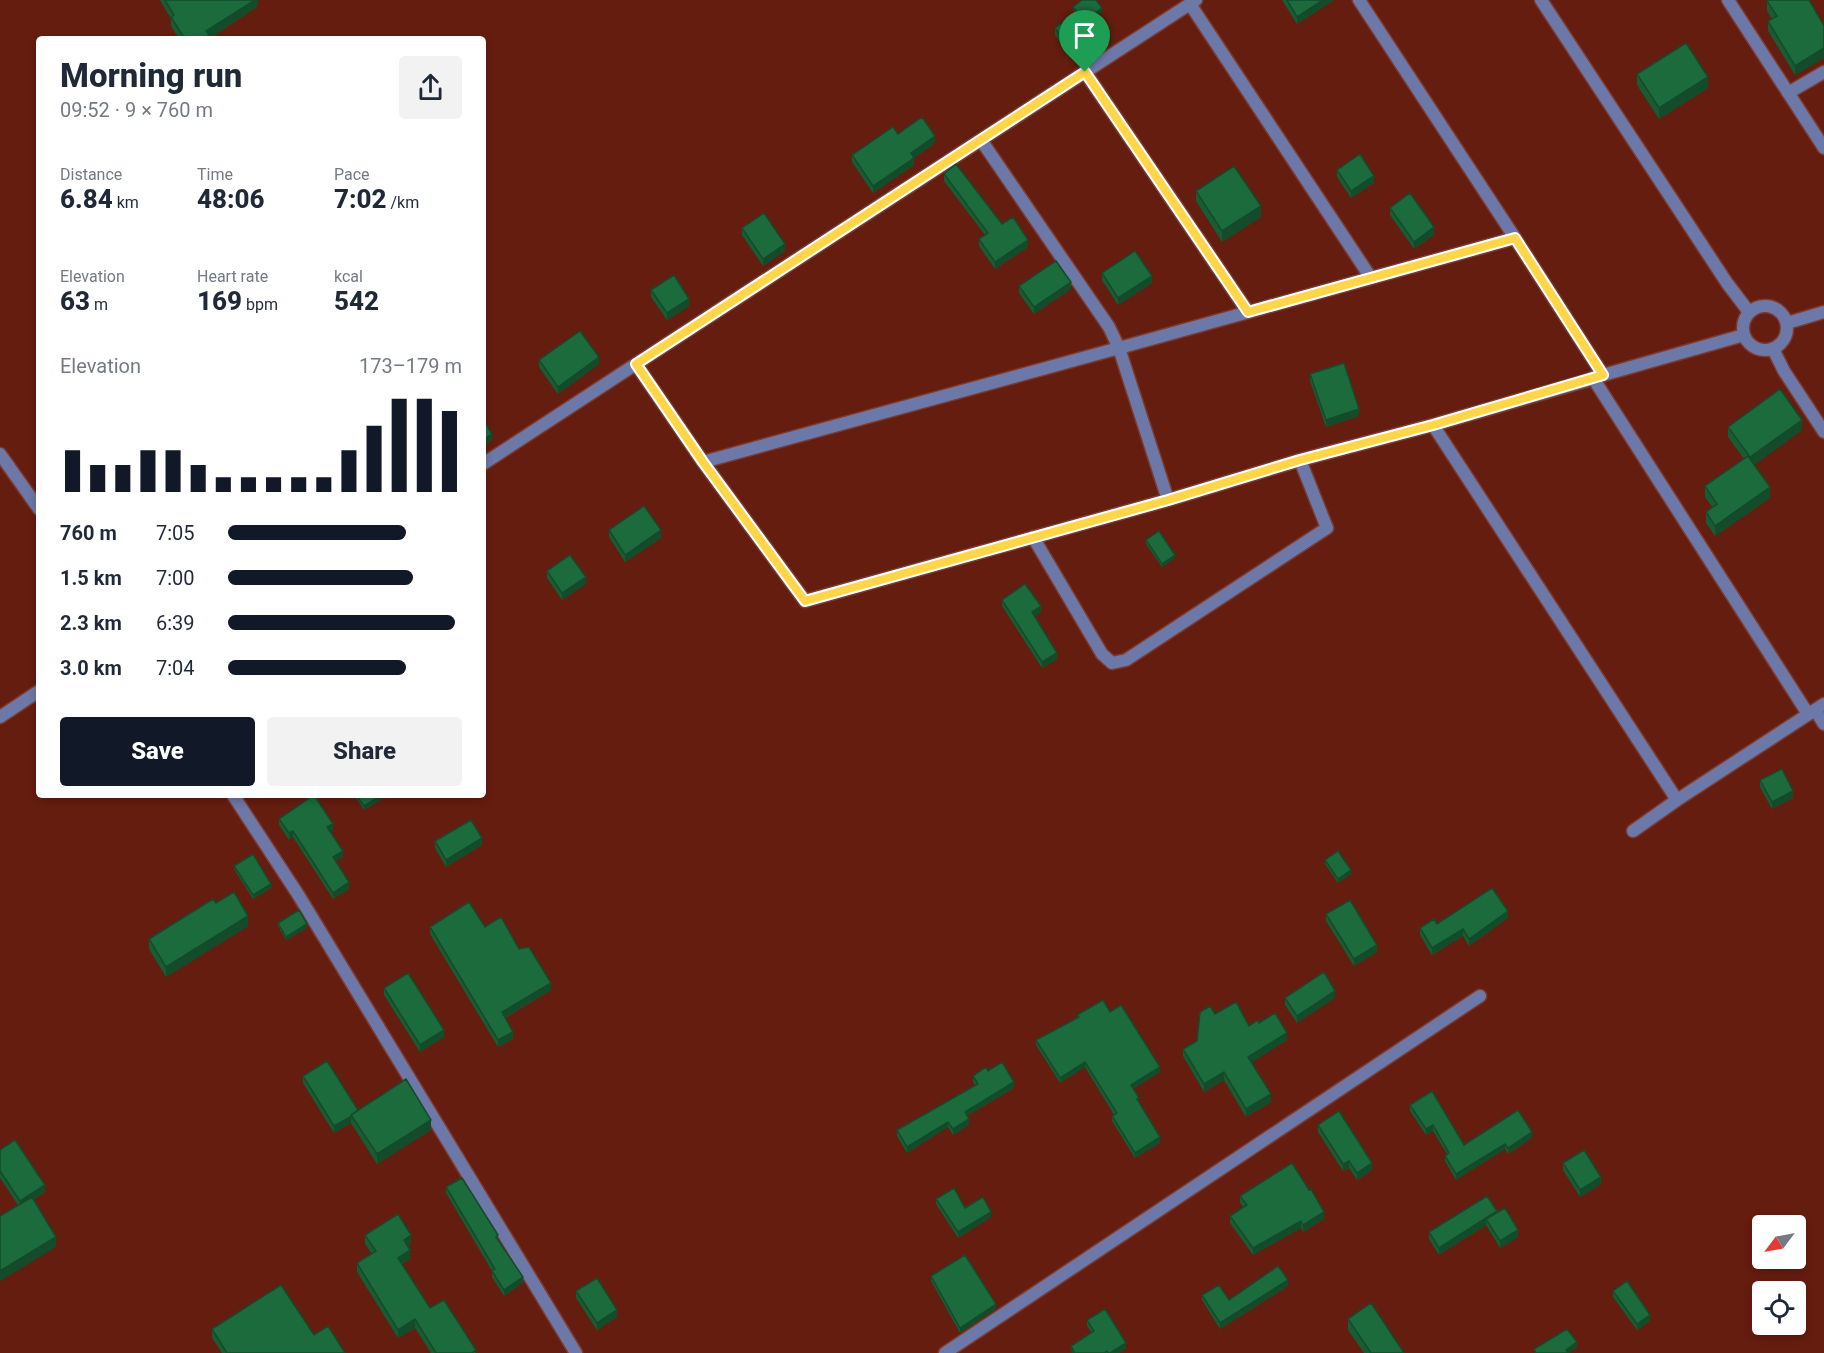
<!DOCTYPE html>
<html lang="en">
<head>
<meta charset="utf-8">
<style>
  :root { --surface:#fff; --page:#f2f2f3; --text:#1f2937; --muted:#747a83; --accent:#111827 }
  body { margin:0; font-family:Roboto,sans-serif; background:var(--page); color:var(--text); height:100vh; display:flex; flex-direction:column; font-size:22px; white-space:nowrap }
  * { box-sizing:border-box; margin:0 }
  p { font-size:20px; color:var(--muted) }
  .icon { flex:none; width:33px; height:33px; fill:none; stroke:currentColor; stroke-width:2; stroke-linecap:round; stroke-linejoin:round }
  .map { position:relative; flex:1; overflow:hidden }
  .side { position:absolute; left:36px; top:36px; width:450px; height:762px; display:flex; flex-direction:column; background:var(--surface); border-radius:6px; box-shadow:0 3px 9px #0003 }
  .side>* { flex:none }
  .needle { width:39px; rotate:238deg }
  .fabs { position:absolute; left:1752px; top:1215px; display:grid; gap:12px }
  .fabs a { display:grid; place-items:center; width:54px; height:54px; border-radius:6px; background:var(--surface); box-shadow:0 3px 9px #0003; font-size:30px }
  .pin { position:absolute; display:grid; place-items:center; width:51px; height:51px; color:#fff; margin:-62px -26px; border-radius:50% 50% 50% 0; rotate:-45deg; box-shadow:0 0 6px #0007 }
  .pin .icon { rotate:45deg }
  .round { display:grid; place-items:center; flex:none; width:63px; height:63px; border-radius:6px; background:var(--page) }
  .overview { display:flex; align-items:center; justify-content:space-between; height:102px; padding:0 24px }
  h1 { font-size:33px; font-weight:800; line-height:45px }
  .stats { display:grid; grid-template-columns:repeat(3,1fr); gap:9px; height:102px; padding:6px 24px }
  .stats div { display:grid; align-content:center }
  .stats b { font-size:26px; font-weight:800 }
  .stats small { font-size:16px; font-weight:400 }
  .stats p { font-size:16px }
  .chart { height:168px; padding:12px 24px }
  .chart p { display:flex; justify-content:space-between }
  .chart svg { width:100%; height:108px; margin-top:6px; stroke:var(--accent); stroke-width:6 }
  .action { display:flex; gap:12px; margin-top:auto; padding:12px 24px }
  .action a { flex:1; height:69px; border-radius:6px; background:var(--accent); color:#fff; font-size:24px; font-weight:800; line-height:69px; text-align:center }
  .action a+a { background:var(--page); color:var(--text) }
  ul { padding:0 24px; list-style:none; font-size:20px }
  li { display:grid; grid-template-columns:96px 72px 1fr; align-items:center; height:45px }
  li i { height:15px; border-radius:8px; background:var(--accent) }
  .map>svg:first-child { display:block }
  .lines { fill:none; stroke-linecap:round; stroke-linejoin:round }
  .street-casing { stroke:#7d3b2e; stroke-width:15 }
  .street { stroke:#6c78a8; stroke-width:12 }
  .wall { fill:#185c34 }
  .shaded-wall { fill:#144b2b }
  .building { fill:#1c6b3d; stroke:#144b2b; stroke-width:1.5 }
  .route-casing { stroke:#fff; stroke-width:12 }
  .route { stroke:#ffd54a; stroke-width:8 }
</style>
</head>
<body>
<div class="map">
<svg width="1824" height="1353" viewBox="0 0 1824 1353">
  <rect width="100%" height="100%" fill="#651d0f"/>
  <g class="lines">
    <g class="street-casing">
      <path id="street" d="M1196,0l-560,364 67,98 416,-114 49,152 132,-40 133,-35 244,375 147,-96
        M1359,0l156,238
        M1541,0l186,283 22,29
        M1728,0l96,148
        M1190,4l181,274
        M1085,72l163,240
        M1788,93l36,-21
        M981,140l128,187 10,21 396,-110 88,137 141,-40
        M1743 328a22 22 0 1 1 44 0a22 22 0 1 1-44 0Z
        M1787,323l37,-11
        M1773,349l11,22 40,61
        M1593,378l215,336
        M1433,425l166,-48
        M0,454l39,55
        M703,462l102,139 363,-101
        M483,464l153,-100
        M1033,537l69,117 10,9 14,-3 201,-132 -27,-68
        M1815,710l9,14
        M0,717l39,-26
        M233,795l66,101 277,457
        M1633,831l44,-31
        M945,1353l535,-357"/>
    </g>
    <use href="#street" class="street"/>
  </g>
  <path class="wall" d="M160,0h98v6l-49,33h-30l-8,-13v-7z
    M1282,0h52l-37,24z
    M1767,1l57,25v32l-29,17 -27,-44v-10l4,-2 -5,-8z
    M1073,7l29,5 -18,13 -11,-15z
    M1055,28l33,16 -18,13 -15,-22z
    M1637,74l71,14 -49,31 -22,-34z
    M898,134l37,9 -21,15v7l-41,28 -21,-31v-7z
    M1337,170l37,13 -23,15 -14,-21z
    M944,174l58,50 26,23 -33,22 -16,-23v-7l6,-4 -41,-54z
    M1196,191l65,26 -39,25 -26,-41z
    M1390,208l44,27 -20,14 -24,-34z
    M742,228l43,23 -22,15 -21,-31z
    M1102,273l50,10 -34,22 -16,-25z
    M1019,286l52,3 -37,25 -15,-21z
    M651,290l38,16 -22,14 -16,-23z
    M539,360l60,4 -41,30 -19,-27z
    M1310,374l49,42 -33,11 -16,-46z
    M1728,427l74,3 -48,35 16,33 -55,38 -9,-13v-11l7,-4 -8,-11v-11l39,-27 -16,-22z
    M609,530l52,8 -36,24 -16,-25z
    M1146,540l29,18 -13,9 -16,-23z
    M547,571l39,13 -24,16 -15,-22z
    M1002,600l39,12 -7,4 23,43 -15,9 -40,-62z
    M1760,780l33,18 -21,11 -12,-22z
    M354,795h34l-24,15z
    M279,819l54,11 -3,2 13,25 -7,4 13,28 -16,10 -40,-62 -4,3 -10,-15z
    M435,841l47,4 -36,22 -11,-19z
    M1325,860l26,14 -13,9 -13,-19z
    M234,866l37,22 -18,11 -19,-30z
    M216,903l32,23 -82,51 -17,-28v-10z
    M1326,914l51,38 -23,14 -28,-45z
    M1508,918l-39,28 -6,-10 -31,19 -12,-20v-7l17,-4z
    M278,923l29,5 -21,12 -8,-14z
    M430,927h55l34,22 32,41 -46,28 8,21 -15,8 -68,-113z
    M384,988l60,49 -24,15 -36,-57z
    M1285,998h50l-38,25 -12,-18z
    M1110,1012l50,60 -27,17 6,13 21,41 -25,15 -23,-37v-5l2,-1 -29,-48 -25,16 -24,-38v-5l41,-22v-3z
    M1259,1023l28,17 -35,22 19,40 -25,15 -22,-37 -20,12 -21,-36v-7l14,-8z
    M988,1071l26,17 -47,28 2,9 -16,10 -5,-8 -41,26 -10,-17v-6l78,-45 -2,-3v-6z
    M303,1076l55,34 73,20 -54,34 -26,-41 -17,10 -31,-50z
    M1410,1105l54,40 68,-7 -24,16 -3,-5 -49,31 -11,-19v-5l2,-2 -14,-23 -7,4 -16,-24z
    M1318,1125l54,45 -15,10 -8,-12 -6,3 -25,-39z
    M0,1150l45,42 -12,8 23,47 -38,-42 -18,-27z
    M1563,1163l38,21 -21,13 -17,-27z
    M446,1187l52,54 25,42 -19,13 -12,-19v-6l-46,-78z
    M1240,1196l84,23 -21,13 -2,-4 -48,27 -23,-32v-7l13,-9 -3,-4z
    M936,1199l29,9 26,9 -33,21 -22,-34z
    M1497,1213l21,24 -18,11 -14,-23 -47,30 -10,-16v-7z
    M365,1235l46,8 -3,3 2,13 -8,5 28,44 46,45h-45l-16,-25 -17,10 -41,-66v-9l15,-9 -7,-10z
    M931,1276l65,33 -36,24 -29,-52z
    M1288,1286l-68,43 -18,-29v-5l27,5z
    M576,1291l41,26 -20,13 -21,-32z
    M1613,1291l37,30 -13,9 -24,-33z
    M1348,1319l56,34h-40l-16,-23z
    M1087,1320l39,28 -7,5h-47l-1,-7 21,-13 -5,-7z
    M212,1329l102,6 31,18h-123l-10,-15z"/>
  <path class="shaded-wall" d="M255,0h3v6l-49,33h-6l3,-8z
    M1323,0h11l-37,24v-7z
    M1102,8v4l-18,13v-3z
    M1088,37v7l-18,13v-7z
    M1824,48v10l-29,17v-9z
    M1708,77v11l-49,31v-11z
    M935,136v7l-24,17v-7z
    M914,158v7l-41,28v-7z
    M1374,176v7l-23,15v-7z
    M1261,206v11l-39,25v-11z
    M1434,227v8l-20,14v-7z
    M1028,240v7l-33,22v-7z
    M785,244v7l-22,15v-7z
    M1152,276v7l-34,22v-7z
    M1071,282v7l-37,25v-7z
    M689,299v7l-22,14v-7z
    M599,357v7l-41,30v-7z
    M1359,409v7l-33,11v-7z
    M1802,420v10l-52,38v-11z
    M492,434v6l-9,6v-6z
    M1770,487v11l-55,38v-10z
    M661,530v8l-36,24v-7z
    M1175,555v3l-13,9v-3z
    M586,577v7l-24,16v-7z
    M1041,606v6l-9,6v-6z
    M1057,653v6l-15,9v-6z
    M1793,791v7l-21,11v-7z
    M382,795h6l-24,15v-4z
    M333,824v6l-6,4v-7z
    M293,831v6l-4,3v-7z
    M482,838v7l-36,22v-7z
    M343,851v6l-10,6v-6z
    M1351,870v4l-13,9v-4z
    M349,882v7l-16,10v-6z
    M271,884v4l-18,11v-4z
    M1508,911v7l-39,28v-7z
    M248,916v10l-82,51v-10z
    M307,924v4l-21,12v-3z
    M1463,929v7l-31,19v-7z
    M1377,945v7l-23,14v-7z
    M551,983v7l-49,29v-7z
    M1335,991v7l-38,25v-7z
    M444,1030v7l-24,15v-7z
    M513,1032v7l-15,8v-7z
    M1287,1033v7l-39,25v-8z
    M1085,1062v5l-25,16v-5z
    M1160,1067v5l-29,18v-5z
    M1224,1072v8l-20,12v-8z
    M1014,1082v6l-49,29v-5z
    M1271,1094v8l-25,15v-8z
    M351,1116v7l-17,10v-7z
    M969,1119v6l-16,10v-6z
    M431,1120v10l-54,34v-10z
    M948,1122v5l-41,26v-6z
    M1433,1125v6l-7,4v-6z
    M1532,1132v6l-24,16v-6z
    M1160,1137v6l-25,15v-5z
    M1505,1144v5l-49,31v-6z
    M1349,1161v7l-6,3v-7z
    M1372,1163v7l-15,10v-7z
    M1601,1177v7l-21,13v-7z
    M45,1185v7l-25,16v-7z
    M1497,1211v7l-11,1v6l-47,30v-7z
    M991,1212v5l-33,21v-6z
    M1324,1212v7l-21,13v-7z
    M1301,1221v7l-48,27v-7z
    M1518,1230v7l-18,11v-7z
    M411,1235v8l-7,5v-8z
    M56,1237v10l-56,34v-10z
    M410,1250v9l-12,7v-8z
    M523,1277v6l-19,13v-6z
    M1288,1280v6l-68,43v-6z
    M996,1304v5l-36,24v-5z
    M617,1310v7l-20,13v-7z
    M1650,1315v6l-13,9v-6z
    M415,1319v9l-17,10v-8z
    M1577,1342v6l-8,5h-3v-3z
    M1126,1343v5l-7,5h-9z"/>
  <path class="building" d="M165,0h90l-49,31 3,4 -6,4h-18l-14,-22 3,-2z
    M1082,0h14l6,8 -18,14 -11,-15z
    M1287,0h36l-26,17z
    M1769,0h40l15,26v22l-29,18 -27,-45 9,-5 -10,-15z
    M1072,15l16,22 -18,13 -15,-22z
    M1686,43l22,34 -49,31 -22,-34z
    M922,117l13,19 -24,17 3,5 -41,28 -21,-31 41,-28 5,7z
    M1360,154l14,22 -23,15 -14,-21z
    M956,164l46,60 11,-7 15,23 -33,22 -16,-23 9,-6 -44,-59z
    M1234,166l27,40 -39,25 -26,-40z
    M1410,193l24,34 -20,15 -24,-34z
    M764,213l21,31 -22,15 -21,-31z
    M1135,251l17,25 -34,22 -16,-25z
    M1056,261l15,21 -37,25 -15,-21z
    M674,275l15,24 -22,14 -16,-23z
    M580,331l19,26 -41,30 -19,-27z
    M1344,363l15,46 -33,11 -16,-46z
    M1780,389l22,31 -52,37 -22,-30z
    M483,419l9,15 -9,6z
    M1748,456l22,31 -55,39 -9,-14 11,-8 -12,-18z
    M644,506l17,24 -36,25 -16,-25z
    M1159,531l16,24 -13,9 -16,-24z
    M570,555l16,22 -24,16 -15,-22z
    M1025,584l16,22 -9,6 25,41 -15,9 -40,-62z
    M1782,769l11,22 -21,11 -12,-22z
    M314,795l19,29 -6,3 16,24 -10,6 16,25 -16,11 -40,-62 -4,2 -10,-14z
    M356,795h26l-18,11z
    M471,820l11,18 -36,22 -11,-19z
    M1338,851l13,19 -13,9 -13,-19z
    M253,854l18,30 -18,11 -19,-29z
    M1492,888l16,23 -39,28 -6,-10 -31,19 -12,-20 14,-9 3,5z
    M234,892l14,24 -82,51 -17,-28 64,-40 3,4z
    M1350,900l27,45 -23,14 -28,-45z
    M469,902l16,25 16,-10 18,32 10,-2 22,36 -49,29 11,20 -15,8 -68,-113z
    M299,910l8,14 -21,13 -8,-14z
    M1324,972l11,19 -38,25 -12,-18z
    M408,973l36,57 -24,15 -36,-57z
    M1103,1000l7,12 11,-7 39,62 -29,18 8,13 -2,1 23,38 -25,16 -23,-37 5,-3 -32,-51 -25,16 -24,-38 43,-23 -2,-2z
    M1236,1002l13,24 9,-6 1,3 16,-10 12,20 -39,24 23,37 -25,15 -22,-37 -20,12 -21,-35 14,-8 3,-29 10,-6 5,8z
    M327,1061l31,49 -7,5 1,1 -18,10 -31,-50z
    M1002,1062l12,20 -49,30 4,7 -16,10 -5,-7 -41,25 -10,-17 81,-46 -5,-8 13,-9 2,4z
    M406,1079l25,41 -54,34 -26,-39z
    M1432,1091l32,54 54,-35 14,22 -24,16 -3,-4 -49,30 -11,-18 4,-3 -16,-28 -7,4 -16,-24z
    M1339,1111l33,52 -15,10 -8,-12 -6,3 -25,-39z
    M15,1140l30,45 -25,16 -20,-30v-21z
    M1584,1150l17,27 -21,13 -17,-27z
    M1292,1163l17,27 2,-1 13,23 -21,13 -2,-4 -48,27 -23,-32 17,-11 -7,-9z
    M462,1178l36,57 -2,2 27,40 -19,13 -12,-19 3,-2 -49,-82z
    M954,1188l11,20 18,-11 8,15 -33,20 -22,-33z
    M1487,1196l10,15 -58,37 -10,-16z
    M32,1197l24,40 -56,34v-55z
    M1505,1208l13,22 -18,11 -14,-22z
    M398,1214l13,21 -7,5 6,10 -12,8 32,50 14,-8 32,50 -4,3h-36l-21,-34 -17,11 -41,-67 19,-12 -11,-16z
    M965,1255l31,49 -36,24 -29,-52z
    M1278,1266l10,14 -68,43 -18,-28 17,-10 10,15z
    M597,1278l20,32 -20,13 -21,-32z
    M1627,1281l23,34 -13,9 -24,-33z
    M281,1285l33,50 14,-9 17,27h-118l-15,-24z
    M1371,1303l33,50h-33l-23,-34z
    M1105,1309l21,34 -16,10h-2l-1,-2 -3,2h-32l2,-1 -3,-6 23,-15 -7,-11z
    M1567,1329l10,13 -11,8 2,3h-32l-2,-4z"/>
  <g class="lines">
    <g class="route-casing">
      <path id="route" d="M1085,72l163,240 267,-74 88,137 -170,50 -133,35 -132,40 -363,101 -102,-139 -67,-98z"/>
    </g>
    <use href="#route" class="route"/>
  </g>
</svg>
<div class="fabs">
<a><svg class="needle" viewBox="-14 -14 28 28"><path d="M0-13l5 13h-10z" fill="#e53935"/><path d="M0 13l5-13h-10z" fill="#747a83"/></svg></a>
<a><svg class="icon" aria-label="locate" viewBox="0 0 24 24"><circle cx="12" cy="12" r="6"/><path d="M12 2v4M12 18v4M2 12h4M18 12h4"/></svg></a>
</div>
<div class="pin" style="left:1085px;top:72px;background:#1e9e55"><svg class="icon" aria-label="arrive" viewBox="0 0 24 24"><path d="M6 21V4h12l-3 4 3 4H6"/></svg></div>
<section class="side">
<div class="overview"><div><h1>Morning run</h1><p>09:52 · 9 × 760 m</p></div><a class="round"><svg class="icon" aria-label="share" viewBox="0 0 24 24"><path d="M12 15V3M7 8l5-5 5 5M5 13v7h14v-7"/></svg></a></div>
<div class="stats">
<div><p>Distance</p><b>6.84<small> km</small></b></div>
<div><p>Time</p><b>48:06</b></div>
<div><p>Pace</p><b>7:02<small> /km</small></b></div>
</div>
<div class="stats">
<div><p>Elevation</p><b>63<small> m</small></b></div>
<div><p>Heart rate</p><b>169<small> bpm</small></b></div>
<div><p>kcal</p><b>542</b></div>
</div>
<div class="chart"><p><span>Elevation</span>173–179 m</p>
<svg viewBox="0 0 160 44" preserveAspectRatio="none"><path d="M5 44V27M15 44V33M25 44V33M35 44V27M45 44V27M55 44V33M65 44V38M75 44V38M85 44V38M95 44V38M105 44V38M115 44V27M125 44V17M135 44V6M145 44V6M155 44V11"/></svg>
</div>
<ul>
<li><b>760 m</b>7:05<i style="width:76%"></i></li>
<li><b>1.5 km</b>7:00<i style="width:79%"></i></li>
<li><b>2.3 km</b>6:39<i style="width:97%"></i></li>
<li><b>3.0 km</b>7:04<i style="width:76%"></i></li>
</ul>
<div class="action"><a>Save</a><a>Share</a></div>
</section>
</div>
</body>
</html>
